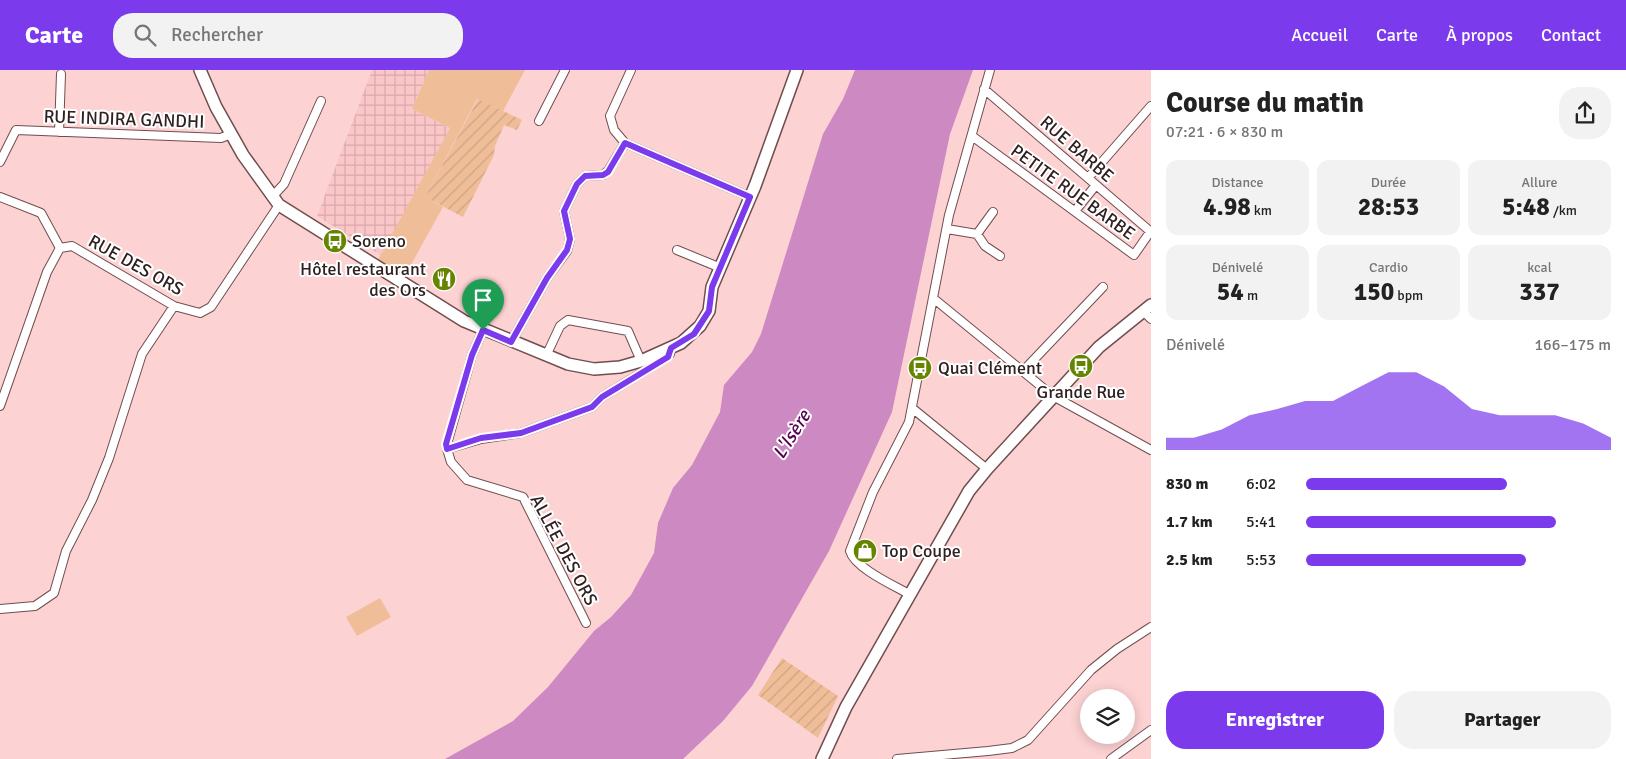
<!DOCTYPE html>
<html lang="fr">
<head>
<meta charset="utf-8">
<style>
  :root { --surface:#fff; --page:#f2f2f2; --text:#222; --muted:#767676; --accent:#7c3aed }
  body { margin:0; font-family:Signika,sans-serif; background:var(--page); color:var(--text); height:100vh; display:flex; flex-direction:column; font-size:19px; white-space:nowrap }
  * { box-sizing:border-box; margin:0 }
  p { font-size:16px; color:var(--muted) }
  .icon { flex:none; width:28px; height:28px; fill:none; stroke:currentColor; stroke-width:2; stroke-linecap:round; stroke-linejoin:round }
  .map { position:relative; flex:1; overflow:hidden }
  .details { display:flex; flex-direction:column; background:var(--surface); width:475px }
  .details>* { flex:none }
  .fabs { position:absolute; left:1080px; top:619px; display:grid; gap:10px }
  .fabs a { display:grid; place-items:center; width:55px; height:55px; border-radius:50%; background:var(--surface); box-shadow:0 2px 12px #0003; font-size:25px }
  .pin { position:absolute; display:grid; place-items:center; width:42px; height:42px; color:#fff; margin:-51px -21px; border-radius:50% 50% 50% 0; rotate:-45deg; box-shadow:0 0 5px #0007 }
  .pin .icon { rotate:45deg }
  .round { display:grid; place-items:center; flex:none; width:52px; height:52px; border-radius:20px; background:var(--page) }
  .overview { display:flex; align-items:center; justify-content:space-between; height:85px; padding:0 15px }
  h1 { font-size:28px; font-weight:700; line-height:38px }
  .figures { display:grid; grid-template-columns:repeat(3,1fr); gap:8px; height:85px; padding:5px 15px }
  .figures div { display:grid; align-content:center; border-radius:12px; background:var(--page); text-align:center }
  .figures b { font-size:25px; font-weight:700 }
  .figures small { font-size:14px; font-weight:400 }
  .figures p { font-size:14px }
  .chart { height:140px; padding:10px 15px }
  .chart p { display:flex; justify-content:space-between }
  .chart svg { width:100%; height:90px; margin-top:5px; fill:var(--accent); opacity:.7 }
  .primary-button { display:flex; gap:10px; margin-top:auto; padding:10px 15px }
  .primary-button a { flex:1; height:58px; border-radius:20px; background:var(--accent); color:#fff; font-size:20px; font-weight:700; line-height:58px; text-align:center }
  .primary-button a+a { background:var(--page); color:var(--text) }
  ul { padding:0 15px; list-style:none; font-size:16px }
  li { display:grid; grid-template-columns:80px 60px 1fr; align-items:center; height:38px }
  li i { height:12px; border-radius:6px; background:var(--accent) }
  header { display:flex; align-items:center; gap:30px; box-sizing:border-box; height:70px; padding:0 25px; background:var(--accent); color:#fff }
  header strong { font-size:24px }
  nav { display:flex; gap:28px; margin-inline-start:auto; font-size:18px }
  .search { width:350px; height:45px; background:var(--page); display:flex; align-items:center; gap:12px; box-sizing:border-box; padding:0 18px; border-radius:20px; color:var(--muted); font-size:19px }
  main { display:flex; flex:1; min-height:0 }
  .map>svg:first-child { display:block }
  .industrial { fill:url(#industrial-grid) }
  .green { fill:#efbe98 }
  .garden { fill:url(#garden-furrows) }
  .water { fill:#cc89c2 }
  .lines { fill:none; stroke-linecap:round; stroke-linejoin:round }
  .street-casing { stroke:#714d4f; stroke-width:10 }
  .secondary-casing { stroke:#714d4f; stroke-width:14 }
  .street { stroke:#fff; stroke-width:8 }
  .secondary { stroke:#fff; stroke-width:11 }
  .route-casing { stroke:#fff; stroke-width:10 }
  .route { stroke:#7c3aed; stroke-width:6 }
  .labels { text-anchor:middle; stroke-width:4; stroke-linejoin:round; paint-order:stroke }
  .street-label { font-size:18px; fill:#2f2021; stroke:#fff }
  .poi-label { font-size:18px; fill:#2f2021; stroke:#fff; text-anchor:start }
  .water-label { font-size:19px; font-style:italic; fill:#570251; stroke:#fff }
</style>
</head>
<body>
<header>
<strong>Carte</strong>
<div class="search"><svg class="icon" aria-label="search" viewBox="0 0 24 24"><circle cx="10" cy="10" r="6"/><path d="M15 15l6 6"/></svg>Rechercher</div>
<nav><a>Accueil</a><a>Carte</a><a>À propos</a><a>Contact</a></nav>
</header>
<main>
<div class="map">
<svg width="1151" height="689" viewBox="0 0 1151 689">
  <defs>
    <pattern id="industrial-grid" width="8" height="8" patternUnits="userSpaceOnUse" patternTransform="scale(1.25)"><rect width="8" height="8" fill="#fac6c8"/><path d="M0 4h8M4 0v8" fill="none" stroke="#d7aaac"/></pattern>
    <pattern id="garden-furrows" width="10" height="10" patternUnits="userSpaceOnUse" patternTransform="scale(1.25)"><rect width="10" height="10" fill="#efbe98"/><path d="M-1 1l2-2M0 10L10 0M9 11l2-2" fill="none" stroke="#cda383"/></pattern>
  </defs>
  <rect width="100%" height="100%" fill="#fdd2d3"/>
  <path class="industrial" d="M372,0h57l-17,39 38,19 -68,128 -65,-40z"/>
  <path class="green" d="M429,0h96l-22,41 -26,-12 -52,98 18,10 -40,72 -26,-17 73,-134 -38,-19z
    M380,528l11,19 -34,19 -11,-19z"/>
  <path class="garden" d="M478,29l44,21 -5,10 -13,-5 -9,21 -1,9 -31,62 -38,-20z
    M782,588l56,38 -20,42 -60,-43z"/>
  <path class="water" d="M855,0h118l-23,64 -58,278 -63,139 -77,135 -29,35 -40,38h-238l68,-38 35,-34 46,-56 17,-14 20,-22 23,-42 4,-30 15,-35 19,-23 28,-53 4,-27 28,-33 9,-18 62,-200 20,-35z"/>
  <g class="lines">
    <g class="street-casing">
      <path id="street" d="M631,0l-21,46 4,14 11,13 125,54
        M984,19l167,143
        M539,51l26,-51
        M59,62l2,-58
        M972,66l162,119 16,-23
        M0,92l16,-32 205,8 10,-4
        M1088,108l63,-72
        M0,127l41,16 19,35
        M272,127l12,-13 37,-83
        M1075,141l21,-26
        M947,159l30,5 16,-22
        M977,164l8,12 15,10
        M677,180l44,18
        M933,228l120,98 98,54
        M1143,241l8,8
        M483,260l-11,25 -25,89v5l4,13 16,18 56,17 63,126
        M511,272l36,-64 20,-27 3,-12 -6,-28 13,-27 8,-8 18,-1 5,-4 17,-28
        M546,286l14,-30 8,-6 60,11 13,30
        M1023,301l80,-84
        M0,336l47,-134 13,-24 12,-2 102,60 26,7 11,-6 68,-102
        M912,338l75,61
        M447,379l34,-10 40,-6 71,-26 10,-10 62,-38 6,-5 1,-6
        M909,524c-16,-9 -54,-26 -59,-43l23,-59 36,-70 40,-207 41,-145
        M0,539l35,-3 19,-13 12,-42 26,-51 17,-42 33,-104 32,-48
        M897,689l91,-8 24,-3 16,-8 63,-70 26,-21 34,-22
        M1111,689l40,-29"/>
    </g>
    <g class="secondary-casing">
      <path id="secondary" d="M200,0l16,37 27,48 36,50 185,116 104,43 26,5 26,-2 21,-6 40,-18 19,-17 9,-15 3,-24 43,-101 42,-116
        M822,689l24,-52 123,-216 18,-22 112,-122 52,-42"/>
    </g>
    <use href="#street" class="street"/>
    <use href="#secondary" class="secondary"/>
  </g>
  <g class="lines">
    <g class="route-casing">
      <path id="route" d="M625,73l125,54 -38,90 -3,24 -15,23 -23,14 -3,9 -66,40 -10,10 -71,26 -40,5 -34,11 -1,-5 26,-89 11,-25 28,12 36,-64 20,-28 3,-11 -6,-28 13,-27 8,-8 18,-1 5,-3z"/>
    </g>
    <use href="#route" class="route"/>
  </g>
  <defs>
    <g id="bus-disc" transform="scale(1.25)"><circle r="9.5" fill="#658500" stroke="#fff"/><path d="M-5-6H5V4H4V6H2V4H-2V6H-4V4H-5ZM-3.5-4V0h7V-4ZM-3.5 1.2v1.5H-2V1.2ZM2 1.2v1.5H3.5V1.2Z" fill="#fff"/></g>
    <g id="restaurant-disc" transform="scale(1.25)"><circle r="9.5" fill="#658500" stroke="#fff"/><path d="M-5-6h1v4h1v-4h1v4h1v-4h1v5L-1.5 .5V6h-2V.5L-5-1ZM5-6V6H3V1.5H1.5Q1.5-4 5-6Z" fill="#fff"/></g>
    <g id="shop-disc" transform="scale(1.25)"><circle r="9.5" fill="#658500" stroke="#fff"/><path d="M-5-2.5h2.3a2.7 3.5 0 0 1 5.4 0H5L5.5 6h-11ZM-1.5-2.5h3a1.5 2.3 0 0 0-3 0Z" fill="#fff"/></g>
  </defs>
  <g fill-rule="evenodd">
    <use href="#bus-disc" x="335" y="171"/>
    <use href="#restaurant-disc" x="444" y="209"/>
    <use href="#bus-disc" x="1081" y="296"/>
    <use href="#bus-disc" x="920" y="298"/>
    <use href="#shop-disc" x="865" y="481"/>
  </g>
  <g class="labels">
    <g class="street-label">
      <text transform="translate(124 49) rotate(2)" y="6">RUE INDIRA GANDHI</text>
      <text transform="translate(1077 79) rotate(41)" y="6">RUE BARBE</text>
      <text transform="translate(1073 122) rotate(36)" y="6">PETITE RUE BARBE</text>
      <text transform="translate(136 195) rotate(29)" y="6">RUE DES ORS</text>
      <text transform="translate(564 480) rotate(62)" y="6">ALLÉE DES ORS</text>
    </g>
    <g class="poi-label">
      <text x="352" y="177">Soreno</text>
      <text x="426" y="205" text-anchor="end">Hôtel restaurant<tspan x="426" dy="21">des Ors</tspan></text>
      <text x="938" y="304">Quai Clément</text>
      <text x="1081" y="328" text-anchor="middle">Grande Rue</text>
      <text x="882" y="487">Top Coupe</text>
    </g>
    <g class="water-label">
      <text transform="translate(791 364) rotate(-58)" y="7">L'Isère</text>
    </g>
  </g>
</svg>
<div class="fabs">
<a><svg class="icon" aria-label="layers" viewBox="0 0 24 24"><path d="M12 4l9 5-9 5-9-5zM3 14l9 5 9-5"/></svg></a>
</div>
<div class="pin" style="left:483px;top:260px;background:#1e9e55"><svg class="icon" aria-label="arrive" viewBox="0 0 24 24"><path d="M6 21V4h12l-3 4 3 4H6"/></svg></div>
</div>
<section class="details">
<div class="overview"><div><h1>Course du matin</h1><p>07:21 · 6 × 830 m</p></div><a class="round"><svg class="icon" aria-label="share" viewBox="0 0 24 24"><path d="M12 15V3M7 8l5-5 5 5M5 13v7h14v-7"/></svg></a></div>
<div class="figures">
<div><p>Distance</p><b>4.98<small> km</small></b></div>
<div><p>Durée</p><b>28:53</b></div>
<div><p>Allure</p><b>5:48<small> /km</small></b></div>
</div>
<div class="figures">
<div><p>Dénivelé</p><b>54<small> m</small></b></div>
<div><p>Cardio</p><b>150<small> bpm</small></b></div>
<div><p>kcal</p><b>337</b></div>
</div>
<div class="chart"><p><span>Dénivelé</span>166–175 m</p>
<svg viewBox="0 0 160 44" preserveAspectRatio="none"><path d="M0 44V38L10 38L20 34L30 27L40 24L50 20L60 20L70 13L80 6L90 6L100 13L110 24L120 27L130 27L140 27L150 31L160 38V44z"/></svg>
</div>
<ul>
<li><b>830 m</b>6:02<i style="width:66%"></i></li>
<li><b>1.7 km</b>5:41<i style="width:82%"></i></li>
<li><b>2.5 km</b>5:53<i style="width:72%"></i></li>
</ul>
<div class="primary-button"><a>Enregistrer</a><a>Partager</a></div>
</section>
</main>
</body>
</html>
